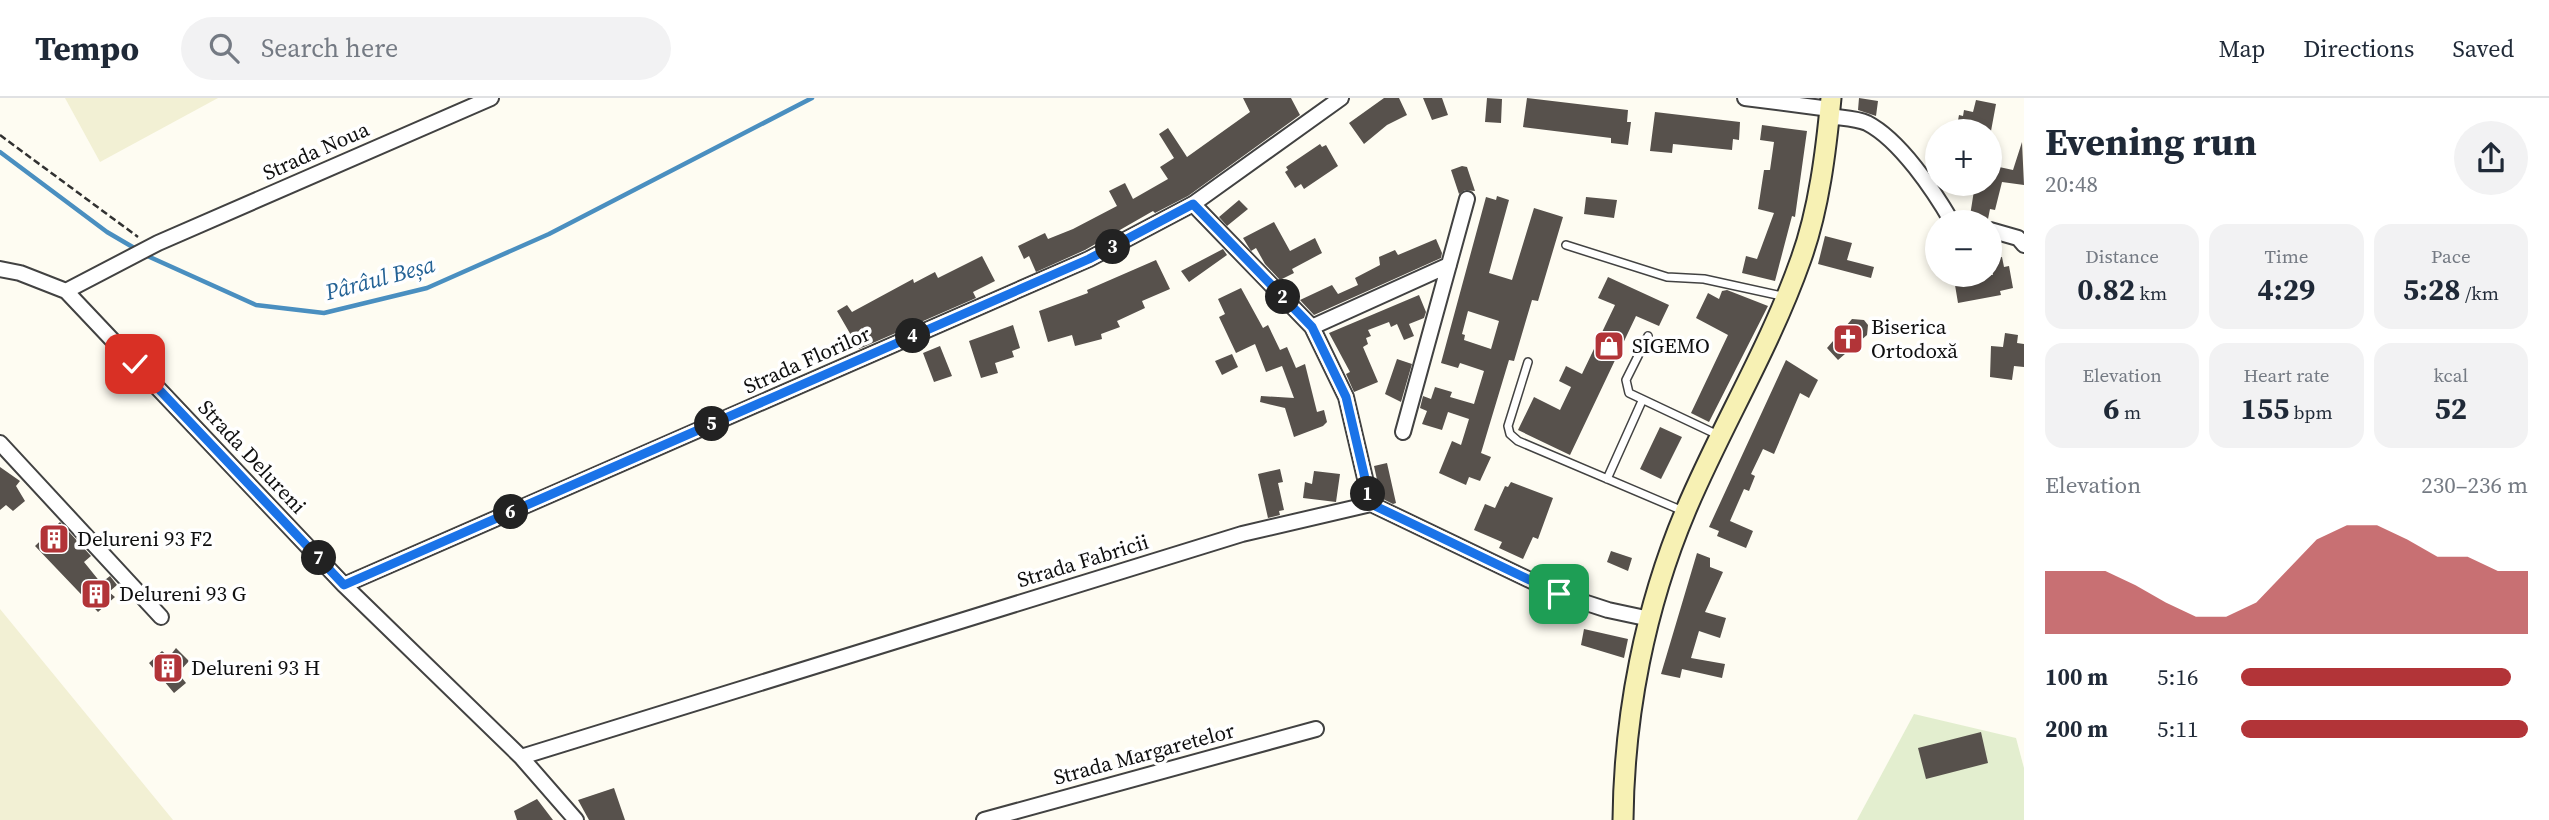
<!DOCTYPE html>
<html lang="en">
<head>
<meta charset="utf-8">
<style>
  :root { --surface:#fff; --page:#f2f2f3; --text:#1f2937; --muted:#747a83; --line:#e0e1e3; --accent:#b23438 }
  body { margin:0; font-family:"Source Serif 4",serif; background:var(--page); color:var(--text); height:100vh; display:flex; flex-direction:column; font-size:26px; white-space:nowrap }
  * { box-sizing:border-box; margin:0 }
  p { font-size:23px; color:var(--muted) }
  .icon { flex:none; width:38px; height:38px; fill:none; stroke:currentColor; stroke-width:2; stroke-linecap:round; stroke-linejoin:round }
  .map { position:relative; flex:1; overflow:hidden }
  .sheet { display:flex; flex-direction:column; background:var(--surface); width:525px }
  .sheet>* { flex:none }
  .controls { position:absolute; left:1925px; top:21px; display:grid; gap:14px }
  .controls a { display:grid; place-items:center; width:77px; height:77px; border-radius:50%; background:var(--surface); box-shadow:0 4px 10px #0003; font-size:35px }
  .pin { position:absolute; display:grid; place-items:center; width:60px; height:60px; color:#fff; margin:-30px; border-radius:14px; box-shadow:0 4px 10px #0006 }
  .km { position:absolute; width:35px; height:35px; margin:-18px; border-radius:50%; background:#222; color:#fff; font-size:19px; line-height:35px; text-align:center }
  .round { display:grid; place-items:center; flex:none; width:74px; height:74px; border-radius:37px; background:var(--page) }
  .head { display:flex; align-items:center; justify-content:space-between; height:119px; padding:0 21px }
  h1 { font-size:38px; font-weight:700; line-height:52px }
  .stats { display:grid; grid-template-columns:repeat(3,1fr); gap:10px; height:119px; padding:7px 21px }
  .stats div { display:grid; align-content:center; border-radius:18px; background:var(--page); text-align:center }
  .stats b { font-size:30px; font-weight:700 }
  .stats small { font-size:19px; font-weight:400 }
  .stats p { font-size:19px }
  .chart { height:196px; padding:14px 21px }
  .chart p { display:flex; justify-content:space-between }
  .chart svg { width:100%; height:126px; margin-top:7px; fill:var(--accent); opacity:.7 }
  ul { padding:0 21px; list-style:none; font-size:23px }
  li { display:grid; grid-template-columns:112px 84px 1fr; align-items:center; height:52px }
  li i { height:18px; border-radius:9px; background:var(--accent) }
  header { display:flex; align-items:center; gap:42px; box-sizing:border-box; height:98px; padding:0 35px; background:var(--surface); border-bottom:2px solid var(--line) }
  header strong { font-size:33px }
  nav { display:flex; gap:38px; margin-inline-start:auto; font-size:24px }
  .search { width:490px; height:63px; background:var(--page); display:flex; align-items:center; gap:18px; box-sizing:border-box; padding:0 24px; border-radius:38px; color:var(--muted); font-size:26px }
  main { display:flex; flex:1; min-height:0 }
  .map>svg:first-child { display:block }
  .farmland { fill:#f2f0d4 }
  .pitch { fill:#e3eecf }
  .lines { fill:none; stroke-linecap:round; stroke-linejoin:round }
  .stream { stroke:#4a8fc0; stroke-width:4.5 }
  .building { fill:#57514c; fill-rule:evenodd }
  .lane-casing { stroke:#424242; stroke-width:10 }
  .street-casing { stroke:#424242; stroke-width:18 }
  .secondary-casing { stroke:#313131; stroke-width:23 }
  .path { stroke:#313131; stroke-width:2.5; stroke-dasharray:7 3.5; stroke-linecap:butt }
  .lane { stroke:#fff; stroke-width:7 }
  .street { stroke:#fff; stroke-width:14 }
  .secondary { stroke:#f7f1b4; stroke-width:19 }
  .route-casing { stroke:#fff; stroke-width:14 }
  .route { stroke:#1a73e8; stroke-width:9 }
  .labels { text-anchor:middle; stroke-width:7; stroke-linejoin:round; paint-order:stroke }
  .street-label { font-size:21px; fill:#0f0f0f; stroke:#fff }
  .poi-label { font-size:21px; fill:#0f0f0f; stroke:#fff; text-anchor:start }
  .water-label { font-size:23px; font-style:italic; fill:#246295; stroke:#fff }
</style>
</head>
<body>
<header>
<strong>Tempo</strong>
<div class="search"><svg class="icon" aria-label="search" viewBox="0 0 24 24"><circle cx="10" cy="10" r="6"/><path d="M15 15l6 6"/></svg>Search here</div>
<nav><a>Map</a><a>Directions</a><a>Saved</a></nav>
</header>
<main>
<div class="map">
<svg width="2024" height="722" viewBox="0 0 2024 722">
  <rect width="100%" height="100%" fill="#fefcf2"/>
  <path class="farmland" d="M65,0h153l-118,64z
    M0,511l173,211h-173z"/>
  <path class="pitch" d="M1914,616l102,24 8,30v52h-167z"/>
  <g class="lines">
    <path class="stream" d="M0,54l107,80 29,17
      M143,156l113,51 68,8 103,-25 122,-54 263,-136"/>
  </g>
  <path class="building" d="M1243,0h48l9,17 -112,81 -33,17 -2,-2 -68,39 -49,22 -7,-16 -5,3 -6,-13 27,-13 3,6 25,-10 44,-23 -8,-15 16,-8 8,16 35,-20 -8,-12 14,-9 -15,-24 9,-6 19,29 63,-45z
    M1384,0h15l8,17 -20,10 -23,19 -15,-21z
    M1423,0h19l6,17 -16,5z
    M1487,0l15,1 -1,24 -16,-1z
    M1527,0l101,12 -1,12h4l-3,23 -17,-2v-5l-88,-11z
    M1859,0l19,3 -2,15 -18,-6z
    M1976,2l20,4 -5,27h-35l3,-16 4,1 1,-6 9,2z
    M1655,14l85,10 -1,18 -6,-1 -1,11 -59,-6 -1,9 -22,-2z
    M1762,27l45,6 -12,86 -3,-1 -17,65 -33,-8 4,-17 11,3 17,-46 -16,-4 6,-39h6l4,-28 -14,-2z
    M2022,44l2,43 -22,-3 -7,28 -5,-1 -2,10 -18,-3 5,-32h15v-19l23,5z
    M1320,46l2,3 4,-2 12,21 -34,23 -3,-5 -6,4 -10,-16 3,-2 -2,-3z
    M1462,68l5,1 8,24 -10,-1 -6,4 -8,-24z
    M1497,98l12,4 -20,73 23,7 22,-72 29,9 -25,84 -6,-1 -18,61 -5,-1 -28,93 10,4 -11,24 -11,-4 -3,8 -27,-12 13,-32 9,4 8,-26 -21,-7 -6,18 -20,-6 5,-13 -7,-3 3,-12 8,3 4,-12 17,5 -2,5 24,7 10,-33 -24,-8 -2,5 -17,-5 45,-166 10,3zM1468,213l31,10 -8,28 -27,-9 1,-5 -3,-1z
    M1586,99l31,3 -3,18 -30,-4z
    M1239,102l9,9 -21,17 -8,-9z
    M1274,124l16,29 25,-13 7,15 -30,16 2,4 -14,7 -15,-16 -9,-16 -5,3 -8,-13z
    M1825,138l27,7 -5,17 27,7 -3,11 -53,-14z
    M1436,141l6,14 -1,5 -127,57 -14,-15 32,-15 6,9 20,-9 -3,-7 25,-13 -1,-8 16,-7 3,5z
    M1223,151l4,6 -38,27 -8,-11z
    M982,158l13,25 -22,11 3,6 -117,51 -22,-38 10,-6 5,7 61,-33 1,4 21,-11 3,6z
    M2002,159l2,10 5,-1 4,22 -13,3 1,4 -43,8 -3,-18 6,-1 -2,-9h34l-3,-16z
    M1156,162l14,29 -28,12 3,7 -28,13 3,6 -19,7 1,5 -27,7 -3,-11 -24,7 -9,-31 49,-18 -1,-3z
    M1608,179l61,28 -10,21 -23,-10 -66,139 -52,-25 16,-33 26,13 11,-23 -12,-6 7,-15 16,8 33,-69 -17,-7z
    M1241,190l22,40 5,-3 12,25 7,-3 9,21 9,-4 12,48 7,-2 3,12 -4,4 -29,11 -9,-29 -25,-6 1,-6 33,2 -12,-32 -16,6 -11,-28 -19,9 -17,-36 6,-3 -7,-15z
    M1727,192l41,16 -59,116 -18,-9 37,-78 -32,-17 12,-25 11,6 3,-8z
    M1419,197l7,17 -2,6 -15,6 5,12 -10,4 -7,-16 -6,3 -2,-5 -21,8 3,6 -5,2 2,6 -5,3 15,35 -24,10 -8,-18 4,-2 -21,-39z
    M1852,221l12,1 4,5 -1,10 -29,25 -11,-12z
    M1013,227l7,23 -8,3 2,6 -19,6 3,10 -17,5 -12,-37z
    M2005,235l13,2 -1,8 7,1v23l-10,-1 -2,14 -22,-3 1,-31 12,1z
    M940,248l12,30 -18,6 -11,-29z
    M1232,256l6,13 -16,8 -7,-14z
    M1397,261l15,5 -11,38 -16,-8z
    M1786,262l32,20 -9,18 -9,-5 -26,61 -11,-5 -12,25 4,2 -6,15 -5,-2 -14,32 23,10 -7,17 -29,-12 2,-5 -10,-4z
    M1660,329l22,10 -21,42 -21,-10z
    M1387,365l9,40 -3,1 -12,-6 -7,-32z
    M0,369l20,14 -4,5 9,15 -12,10 -7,-6 -6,5z
    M1280,371l3,13 -5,1 6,27 -5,1 1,4 -12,3 -10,-44z
    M1314,373l26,3 -4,28 -33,-4 2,-16 7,2z
    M1511,384l42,16 -15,41 -5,-2 -10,22 -24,-11 3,-6 -28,-12 11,-26 10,4 10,-22 3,1z
    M60,424l31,34 -7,6 17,21 9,-7 7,9 -8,7 6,5 -17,15 -63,-66z
    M1611,453l21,7 -4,13 -21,-9z
    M1697,455l13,5v9l13,5 -18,40 21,6 -6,20 -21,-7 -8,27 34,6 -3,14 -40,-9 -2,9 -19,-4z
    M1584,531l44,10 -4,19 -43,-13z
    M176,550l13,13 -11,12 8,10 -12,10 -25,-30 13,-12 7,6z
    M1981,634l7,31 -62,16 -8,-31z
    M614,690l11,32h-36l-11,-20z
    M537,701l16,21h-36l-3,-9z"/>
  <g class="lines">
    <g class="lane-casing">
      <path id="lane" d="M1566,147l101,32 37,2 82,18
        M1648,238l-22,44 3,13 89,42
        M1528,264l-20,64 2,8 8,7 165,70
        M1607,381l35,-78"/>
    </g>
    <g class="street-casing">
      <path id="street" d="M1745,0l85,11
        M1829,18c11,2 27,2 38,7 33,17 67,68 85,99
        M1193,106l119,123 34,70 25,107
        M1990,132l28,8 6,7
        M0,171l20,4 46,18 278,294 177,172 55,63
        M66,193l92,-48 333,-145
        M1312,229l137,-62
        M1403,334l64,-233
        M0,345l161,174
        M344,487l745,-326 104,-55 148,-106
        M521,659l721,-223 129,-30 188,90 49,16 42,9
        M984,722l332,-91"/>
    </g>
    <g class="secondary-casing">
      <path id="secondary" d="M1623,722c1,-105 22,-213 63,-310 36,-85 84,-163 115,-251 18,-50 25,-108 30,-161"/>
    </g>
    <path class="path" d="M0,37l138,102"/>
    <use href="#lane" class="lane"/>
    <use href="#street" class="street"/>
    <use href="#secondary" class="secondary"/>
  </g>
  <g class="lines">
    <g class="route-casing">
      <path id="route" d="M135,266l209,221 745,-326 104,-55 119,123 34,70 25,107 188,90"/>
    </g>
    <use href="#route" class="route"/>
  </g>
  <defs>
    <g id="church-square" transform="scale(1.575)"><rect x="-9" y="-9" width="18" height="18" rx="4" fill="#b23438" stroke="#fff"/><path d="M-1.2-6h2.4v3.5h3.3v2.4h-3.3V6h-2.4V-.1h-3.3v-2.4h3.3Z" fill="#fff"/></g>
    <g id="shop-square" transform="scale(1.575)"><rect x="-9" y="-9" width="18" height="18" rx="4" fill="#b23438" stroke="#fff"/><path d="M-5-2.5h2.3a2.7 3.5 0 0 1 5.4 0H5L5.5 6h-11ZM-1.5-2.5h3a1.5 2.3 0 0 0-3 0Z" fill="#fff"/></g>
    <g id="building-square" transform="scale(1.575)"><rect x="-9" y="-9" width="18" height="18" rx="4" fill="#b23438" stroke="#fff"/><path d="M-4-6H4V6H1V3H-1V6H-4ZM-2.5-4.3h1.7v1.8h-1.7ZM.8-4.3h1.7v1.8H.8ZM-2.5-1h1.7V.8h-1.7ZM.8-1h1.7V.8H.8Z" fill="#fff"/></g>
  </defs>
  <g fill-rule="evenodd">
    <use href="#church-square" x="1848" y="241"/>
    <use href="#shop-square" x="1609" y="248"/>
    <use href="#building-square" x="54" y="441"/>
    <use href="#building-square" x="96" y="496"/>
    <use href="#building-square" x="168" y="570"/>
  </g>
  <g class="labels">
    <g class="street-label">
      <text transform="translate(316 53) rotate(-24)" y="7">Strada Noua</text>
      <text transform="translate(807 262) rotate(-24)" y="7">Strada Florilor</text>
      <text transform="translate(252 359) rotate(47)" y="7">Strada Delureni</text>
      <text transform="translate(1083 463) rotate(-17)" y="7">Strada Fabricii</text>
      <text transform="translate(1144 656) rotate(-15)" y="7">Strada Margaretelor</text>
    </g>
    <g class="poi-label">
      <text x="1871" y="236">Biserica<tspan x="1871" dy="24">Ortodoxă</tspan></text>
      <text x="1632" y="255">SIGEMO</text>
      <text x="77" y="448">Delureni 93 F2</text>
      <text x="119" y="503">Delureni 93 G</text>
      <text x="191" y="577">Delureni 93 H</text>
    </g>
    <g class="water-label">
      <text transform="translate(380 180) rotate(-15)" y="8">Pârâul Beșa</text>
    </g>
  </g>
</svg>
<div class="controls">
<a>+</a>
<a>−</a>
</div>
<div class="pin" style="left:1559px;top:496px;background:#1e9e55"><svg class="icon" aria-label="arrive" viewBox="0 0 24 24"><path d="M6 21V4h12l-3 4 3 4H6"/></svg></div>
<div class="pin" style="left:135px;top:266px;background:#d93025"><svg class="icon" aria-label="check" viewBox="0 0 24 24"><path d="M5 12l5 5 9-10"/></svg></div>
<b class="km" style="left:1368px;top:396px">1</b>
<b class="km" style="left:1283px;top:199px">2</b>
<b class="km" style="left:1113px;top:149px">3</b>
<b class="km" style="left:913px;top:238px">4</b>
<b class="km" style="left:712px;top:326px">5</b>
<b class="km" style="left:511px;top:414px">6</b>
<b class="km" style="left:319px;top:460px">7</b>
</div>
<section class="sheet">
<div class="head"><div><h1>Evening run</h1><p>20:48</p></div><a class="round"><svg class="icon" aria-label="share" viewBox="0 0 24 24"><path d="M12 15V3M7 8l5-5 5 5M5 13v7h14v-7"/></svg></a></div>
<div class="stats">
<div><p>Distance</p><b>0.82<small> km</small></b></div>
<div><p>Time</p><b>4:29</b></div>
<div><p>Pace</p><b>5:28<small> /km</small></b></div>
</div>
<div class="stats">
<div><p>Elevation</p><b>6<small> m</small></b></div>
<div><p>Heart rate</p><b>155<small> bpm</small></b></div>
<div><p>kcal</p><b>52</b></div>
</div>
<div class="chart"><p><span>Elevation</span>230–236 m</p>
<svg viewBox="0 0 160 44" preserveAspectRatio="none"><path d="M0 44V22L10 22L20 22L30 27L40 33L50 38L60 38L70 33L80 22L90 11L100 6L110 6L120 11L130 17L140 17L150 22L160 22V44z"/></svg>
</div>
<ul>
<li><b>100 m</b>5:16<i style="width:94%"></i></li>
<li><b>200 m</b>5:11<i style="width:100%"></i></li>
</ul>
</section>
</main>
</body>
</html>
